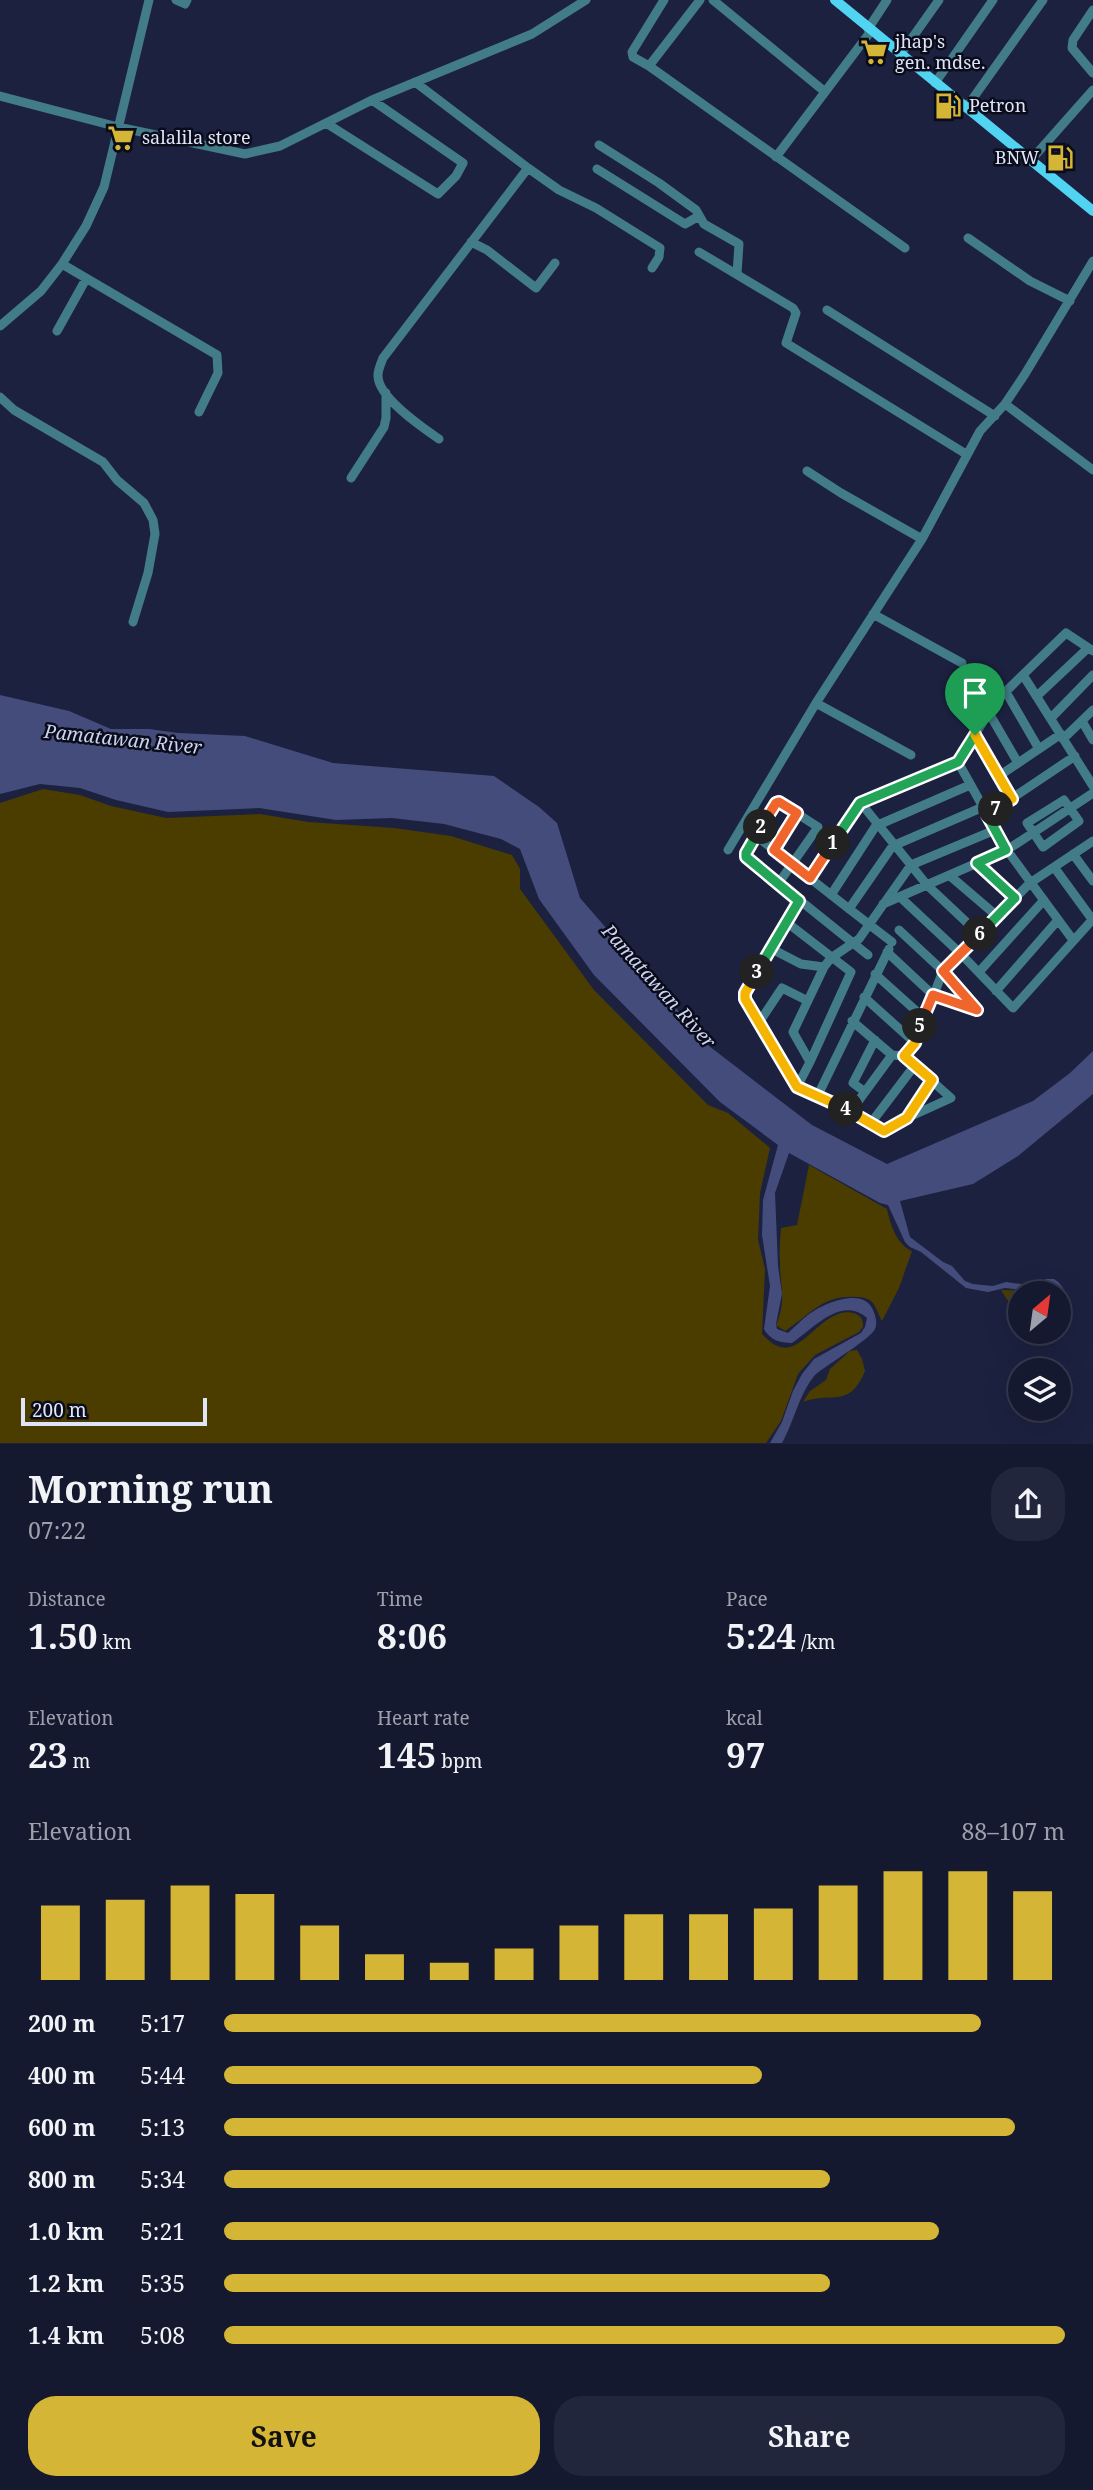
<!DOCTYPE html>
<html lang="en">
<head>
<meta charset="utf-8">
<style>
  :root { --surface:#151930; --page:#22263c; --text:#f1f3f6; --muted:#9da0ab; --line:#34384c; --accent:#d5b535 }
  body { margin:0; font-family:"Noto Serif",serif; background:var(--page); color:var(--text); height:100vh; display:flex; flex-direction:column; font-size:26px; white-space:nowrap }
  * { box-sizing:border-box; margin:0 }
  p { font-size:23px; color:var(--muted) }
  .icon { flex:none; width:38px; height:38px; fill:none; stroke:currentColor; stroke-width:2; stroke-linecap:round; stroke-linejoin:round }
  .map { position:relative; height:1444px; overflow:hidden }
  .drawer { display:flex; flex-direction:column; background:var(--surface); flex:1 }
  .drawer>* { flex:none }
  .needle { width:46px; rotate:29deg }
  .buttons { position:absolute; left:1008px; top:1281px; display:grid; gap:14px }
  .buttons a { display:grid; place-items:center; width:63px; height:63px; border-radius:50%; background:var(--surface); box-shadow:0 7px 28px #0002,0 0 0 2px var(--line); font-size:35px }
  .scale { position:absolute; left:21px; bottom:18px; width:186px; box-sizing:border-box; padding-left:7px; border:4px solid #dfe4f9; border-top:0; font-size:19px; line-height:24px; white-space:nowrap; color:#dfe4f9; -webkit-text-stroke:5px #0a0c1a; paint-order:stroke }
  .pin { position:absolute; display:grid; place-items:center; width:60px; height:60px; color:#fff; margin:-72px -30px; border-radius:50% 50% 50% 0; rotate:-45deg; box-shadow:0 0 7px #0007 }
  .pin .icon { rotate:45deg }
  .km { position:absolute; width:35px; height:35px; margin:-18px; border-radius:50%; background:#222; color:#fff; font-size:19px; line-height:35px; text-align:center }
  .round { display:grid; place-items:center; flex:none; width:74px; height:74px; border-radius:28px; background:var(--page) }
  .headline { display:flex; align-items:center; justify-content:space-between; height:119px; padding:0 28px }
  h1 { font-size:38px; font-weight:700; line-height:52px }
  .stats { display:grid; grid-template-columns:repeat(3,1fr); gap:10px; height:119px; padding:7px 28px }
  .stats div { display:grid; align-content:center }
  .stats b { font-size:35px; font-weight:700 }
  .stats small { font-size:19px; font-weight:400 }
  .stats p { font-size:19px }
  .chart { height:196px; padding:14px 28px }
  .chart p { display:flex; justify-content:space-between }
  .chart svg { width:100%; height:126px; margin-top:7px; stroke:var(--accent); stroke-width:6 }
  .action { display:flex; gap:14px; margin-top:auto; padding:14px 28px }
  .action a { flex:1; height:80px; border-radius:28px; background:var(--accent); color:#111; font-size:28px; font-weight:700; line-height:80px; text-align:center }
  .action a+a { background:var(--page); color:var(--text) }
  ul { padding:0 28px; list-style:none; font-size:23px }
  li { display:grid; grid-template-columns:112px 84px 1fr; align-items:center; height:52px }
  li i { height:18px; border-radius:9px; background:var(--accent) }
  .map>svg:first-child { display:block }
  .green { fill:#4b3d00 }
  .water { fill:#444c7c }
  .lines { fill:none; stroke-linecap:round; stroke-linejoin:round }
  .minor { stroke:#437c89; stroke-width:9 }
  .major { stroke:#51d4f1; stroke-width:10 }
  .split-1-casing { stroke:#fff; stroke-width:14 }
  .split-2-casing { stroke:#fff; stroke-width:14 }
  .split-3-casing { stroke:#fff; stroke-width:14 }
  .split-4-casing { stroke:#fff; stroke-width:14 }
  .split-5-casing { stroke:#fff; stroke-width:14 }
  .split-6-casing { stroke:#fff; stroke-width:14 }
  .split-7-casing { stroke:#fff; stroke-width:14 }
  .split-8-casing { stroke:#fff; stroke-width:14 }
  .split-1 { stroke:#22a559; stroke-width:9 }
  .split-2 { stroke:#f0652b; stroke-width:9 }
  .split-3 { stroke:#22a559; stroke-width:9 }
  .split-4 { stroke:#f5b400; stroke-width:9 }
  .split-5 { stroke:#f5b400; stroke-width:9 }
  .split-6 { stroke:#f0652b; stroke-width:9 }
  .split-7 { stroke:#22a559; stroke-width:9 }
  .split-8 { stroke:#f5b400; stroke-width:9 }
  .labels { text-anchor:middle; stroke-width:5; stroke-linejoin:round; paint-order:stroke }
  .poi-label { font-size:18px; fill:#dfe4f9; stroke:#0a0c1a; text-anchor:start }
  .water-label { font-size:19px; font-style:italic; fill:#cbd2f2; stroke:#0a0c1a }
</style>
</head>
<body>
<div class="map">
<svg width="1093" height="1444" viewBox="0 0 1093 1444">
  <rect width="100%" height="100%" fill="#1c2140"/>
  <path class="green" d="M43,789l37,6 31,11 55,12 94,-4 48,8 86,6 57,8 61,19 8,14v20l74,101 114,115 20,8 42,35 -10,45 -2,47 7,29 -3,65c8,8 16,16 28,13 19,-4 40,-43 66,-33 6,3 7,6 7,13l-4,5 -44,23 -17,19 -17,47 -15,22h-766v-640z
    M809,1165l78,44c3,15 10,36 25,42l-13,37 -17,33c-3,-5 -6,-15 -10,-19 -4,-4 -10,-5 -15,-5 -36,-2 -45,17 -72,34l-9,-6c11,-25 4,-37 4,-62 -1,-12 0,-23 1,-35l16,-3z
    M1050,1284l5,3 3,6h-38v15l-10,-4 -9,-14 30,1z
    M857,1350l5,9 3,12c-16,38 -31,20 -62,31l7,-11 16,-11 4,-11 20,-18z"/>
  <path class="water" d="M0,695l69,16 42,18h38l29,4 67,3 88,27 161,13 45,31 18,16 23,75 129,148 103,79 75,39 146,-63 37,-28 23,-22v43l-75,62 -45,28 -73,17 10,36 33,25 9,4 13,15 8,3 20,2 13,-4 22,3 19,-6h7c10,6 17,20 5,28 0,-10 3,-17 -9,-24l-20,8 -25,-3 -17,4 -22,-4 -45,-36 -11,-5 -5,-5 -17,-37 -8,-2 -91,-50 -14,40 3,73 4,28 -6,30 1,5 11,4c7,-6 13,-13 20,-18 14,-11 53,-28 64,-7 3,6 6,14 3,21 -4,10 -49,36 -60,46 -16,19 -21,47 -33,68h-12l12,-21 11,-31 9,-17 12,-15 47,-26 4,-6 2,-9c-26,-23 -54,11 -75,25 -12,0 -22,-3 -28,-14l6,-43 -8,-51 1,-35 15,-55 -58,-43 -126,-127 -55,-76 -19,-50 -19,-10 -57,-15 -52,-6 -56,2 -77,-12 -91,4 -52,-12 -36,-12 -40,-4 -40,10z"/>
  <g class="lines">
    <path class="minor" d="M176,0l9,4 2,-4
      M700,0l-51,66 256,182
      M713,0l111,91
      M1093,10l-20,30 -1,8 21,25
      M868,29l19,-29
      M900,55l39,-55
      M649,66l-16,-9 -1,-5 32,-52
      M415,82l113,86 -145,190c-2,5 -5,12 -5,17 -1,22 45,53 61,64
      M935,83l58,-83
      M0,96l118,31 127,27 35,-8 92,-46 160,-66 54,-34
      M966,108l77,-108
      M326,123l112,71 18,-18 7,-13 -91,-63
      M599,145l60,38 37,27 8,14 35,20 -2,30
      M776,157l95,-126
      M1031,160l62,-70
      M528,168l31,22 37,18 64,40 -1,9 -7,11
      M597,169l88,55 14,-8
      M968,238l62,43 40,20
      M471,242l16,8 49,38 19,-25
      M699,252l94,56 3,5 -10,30 180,111
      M62,264l155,91 1,18 -19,39
      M827,310l168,106
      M0,326l41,-35 21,-27 24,-38 18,-39 45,-187
      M57,331l29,-52
      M0,397l14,13 89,52 14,18 27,23 9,17 2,14 -7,39 -15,49
      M1005,404l88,66
      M807,471l34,22 81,46
      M351,478l33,-51 2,-9v-25
      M873,614l89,49
      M1023,675l70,111
      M1006,692l33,57
      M1037,696l51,-48
      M816,703l95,52
      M989,713l29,50
      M1051,718l42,-43
      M1082,721l11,19
      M975,735l37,63
      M1063,739l30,-29
      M958,762l49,88 66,90
      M999,776l62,-42
      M1064,800l15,21 -36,26 -16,-24z
      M987,815l88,-59
      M878,825l92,-40
      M755,835l-9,18v4l107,86 -22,15 -7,9 -23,-3 -31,-16 29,-47
      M895,845l88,-38
      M728,850l88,-147 106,-164 58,-108 25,-27 20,-30 68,-113
      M774,850l23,-37
      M1073,854l20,27
      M977,863l38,35
      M1054,867l38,52
      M949,875l48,41
      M809,878l51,-76
      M778,884l40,-57 -39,-25 -3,1 -21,32c46,36 91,72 137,107
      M831,895l46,-71
      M900,897l60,56 53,55 80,-89
      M883,904l124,-54 86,-57
      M849,909l45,-65
      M785,921l66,51 -41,90 -17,-30 31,-65
      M979,934l-52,-49 -67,-83 98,-40 38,-61 70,-68 27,18
      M887,952l46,43 44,15 -34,-39 -44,-41
      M868,955l-15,-12 6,-4 52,-74 84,-35
      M979,972l65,-72
      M875,974l48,43
      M996,991l62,-71
      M864,997l51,46
      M808,1001l-26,-13 -24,36 39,63 13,-25
      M852,1021l40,34 12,1 11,-13 28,-72 87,-88 63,-42
      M758,1024l-13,-25v-5l25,-46
      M797,1087l20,10 72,-148
      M865,1092l-12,-9 22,-43
      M817,1097l34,14 34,20 22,-13 44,-20 -47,-42
      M851,1111l41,-56
      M908,1116l23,-36
      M871,1123l44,-58"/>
    <path class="major" d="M835,0l258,211"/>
  </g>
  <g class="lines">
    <g class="split-1-casing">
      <path id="split-1" d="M833,843l27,-40 98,-41 17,-27"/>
    </g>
    <g class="split-2-casing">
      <path id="split-2" d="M761,827l15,-24 3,-1 18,11 -23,37 36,28 23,-35"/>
    </g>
    <g class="split-3-casing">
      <path id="split-3" d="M757,972l42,-71 -53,-44v-4l15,-26"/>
    </g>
    <g class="split-4-casing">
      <path id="split-4" d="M757,972l-12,21v6l52,88 49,22"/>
    </g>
    <g class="split-5-casing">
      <path id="split-5" d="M846,1109l38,22 23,-13 25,-38 -28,-24 11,-13 5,-17"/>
    </g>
    <g class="split-6-casing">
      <path id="split-6" d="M920,1026l13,-31 44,15 -34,-39 37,-37"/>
    </g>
    <g class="split-7-casing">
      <path id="split-7" d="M980,934l35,-36 -38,-35 29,-13 -19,-35 9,-6"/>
    </g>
    <g class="split-8-casing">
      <path id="split-8" d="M975,735l37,64 -16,10"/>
    </g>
    <use href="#split-1" class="split-1"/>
    <use href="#split-2" class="split-2"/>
    <use href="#split-3" class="split-3"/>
    <use href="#split-4" class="split-4"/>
    <use href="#split-5" class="split-5"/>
    <use href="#split-6" class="split-6"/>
    <use href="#split-7" class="split-7"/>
    <use href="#split-8" class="split-8"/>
  </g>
  <defs>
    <g id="supermarket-bare" transform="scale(2.1)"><path d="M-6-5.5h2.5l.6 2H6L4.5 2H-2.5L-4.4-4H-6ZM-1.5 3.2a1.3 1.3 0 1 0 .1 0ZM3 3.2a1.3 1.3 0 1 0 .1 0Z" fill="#d5b535" stroke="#0a0c1a" stroke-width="2.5" paint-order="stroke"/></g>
    <g id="fuel-bare" transform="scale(2.1)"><path d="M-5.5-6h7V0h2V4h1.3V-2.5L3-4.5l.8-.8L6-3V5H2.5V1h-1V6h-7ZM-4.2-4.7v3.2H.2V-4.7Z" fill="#d5b535" stroke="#0a0c1a" stroke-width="2.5" paint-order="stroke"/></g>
  </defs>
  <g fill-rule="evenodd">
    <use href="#supermarket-bare" x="874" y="52"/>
    <use href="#fuel-bare" x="948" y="106"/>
    <use href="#supermarket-bare" x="121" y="138"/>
    <use href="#fuel-bare" x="1060" y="158"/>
  </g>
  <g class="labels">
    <g class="poi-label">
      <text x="895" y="48">jhap's<tspan x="895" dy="21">gen. mdse.</tspan></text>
      <text x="969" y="112">Petron</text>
      <text x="142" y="144">salalila store</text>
      <text x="1039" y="164" text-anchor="end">BNW</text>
    </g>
    <g class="water-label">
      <text transform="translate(123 739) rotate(6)" y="7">Pamatawan River</text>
      <text transform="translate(659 986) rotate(48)" y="7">Pamatawan River</text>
    </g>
  </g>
</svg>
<div class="buttons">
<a><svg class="needle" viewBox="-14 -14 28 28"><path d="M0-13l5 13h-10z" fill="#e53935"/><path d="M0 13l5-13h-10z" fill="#9da0ab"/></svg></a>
<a><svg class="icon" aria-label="layers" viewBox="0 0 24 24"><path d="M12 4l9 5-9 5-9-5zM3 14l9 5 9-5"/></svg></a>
</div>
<div class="scale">200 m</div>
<div class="pin" style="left:975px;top:735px;background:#1e9e55"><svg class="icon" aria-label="arrive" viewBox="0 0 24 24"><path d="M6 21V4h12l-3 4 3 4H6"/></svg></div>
<b class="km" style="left:833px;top:843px">1</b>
<b class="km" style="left:761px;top:827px">2</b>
<b class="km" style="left:757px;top:972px">3</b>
<b class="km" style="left:846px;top:1109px">4</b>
<b class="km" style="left:920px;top:1026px">5</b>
<b class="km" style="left:980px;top:934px">6</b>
<b class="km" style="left:996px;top:809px">7</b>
</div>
<section class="drawer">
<div class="headline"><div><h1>Morning run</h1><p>07:22</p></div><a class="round"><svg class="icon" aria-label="share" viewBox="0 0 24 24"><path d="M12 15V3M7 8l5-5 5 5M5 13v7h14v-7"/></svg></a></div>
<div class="stats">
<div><p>Distance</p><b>1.50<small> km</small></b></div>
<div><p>Time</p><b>8:06</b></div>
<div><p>Pace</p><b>5:24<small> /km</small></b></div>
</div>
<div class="stats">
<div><p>Elevation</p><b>23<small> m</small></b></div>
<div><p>Heart rate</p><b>145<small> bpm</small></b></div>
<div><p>kcal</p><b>97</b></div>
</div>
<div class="chart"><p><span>Elevation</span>88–107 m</p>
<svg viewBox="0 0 160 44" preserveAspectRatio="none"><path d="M5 44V18M15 44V16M25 44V11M35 44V14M45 44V25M55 44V35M65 44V38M75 44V33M85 44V25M95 44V21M105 44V21M115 44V19M125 44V11M135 44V6M145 44V6M155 44V13"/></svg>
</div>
<ul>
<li><b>200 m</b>5:17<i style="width:90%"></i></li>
<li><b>400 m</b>5:44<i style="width:64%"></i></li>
<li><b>600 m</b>5:13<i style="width:94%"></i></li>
<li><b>800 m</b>5:34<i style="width:72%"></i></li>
<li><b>1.0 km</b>5:21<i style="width:85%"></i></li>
<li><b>1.2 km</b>5:35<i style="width:72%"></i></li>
<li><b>1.4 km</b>5:08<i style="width:100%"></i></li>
</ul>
<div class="action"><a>Save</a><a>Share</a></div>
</section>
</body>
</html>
